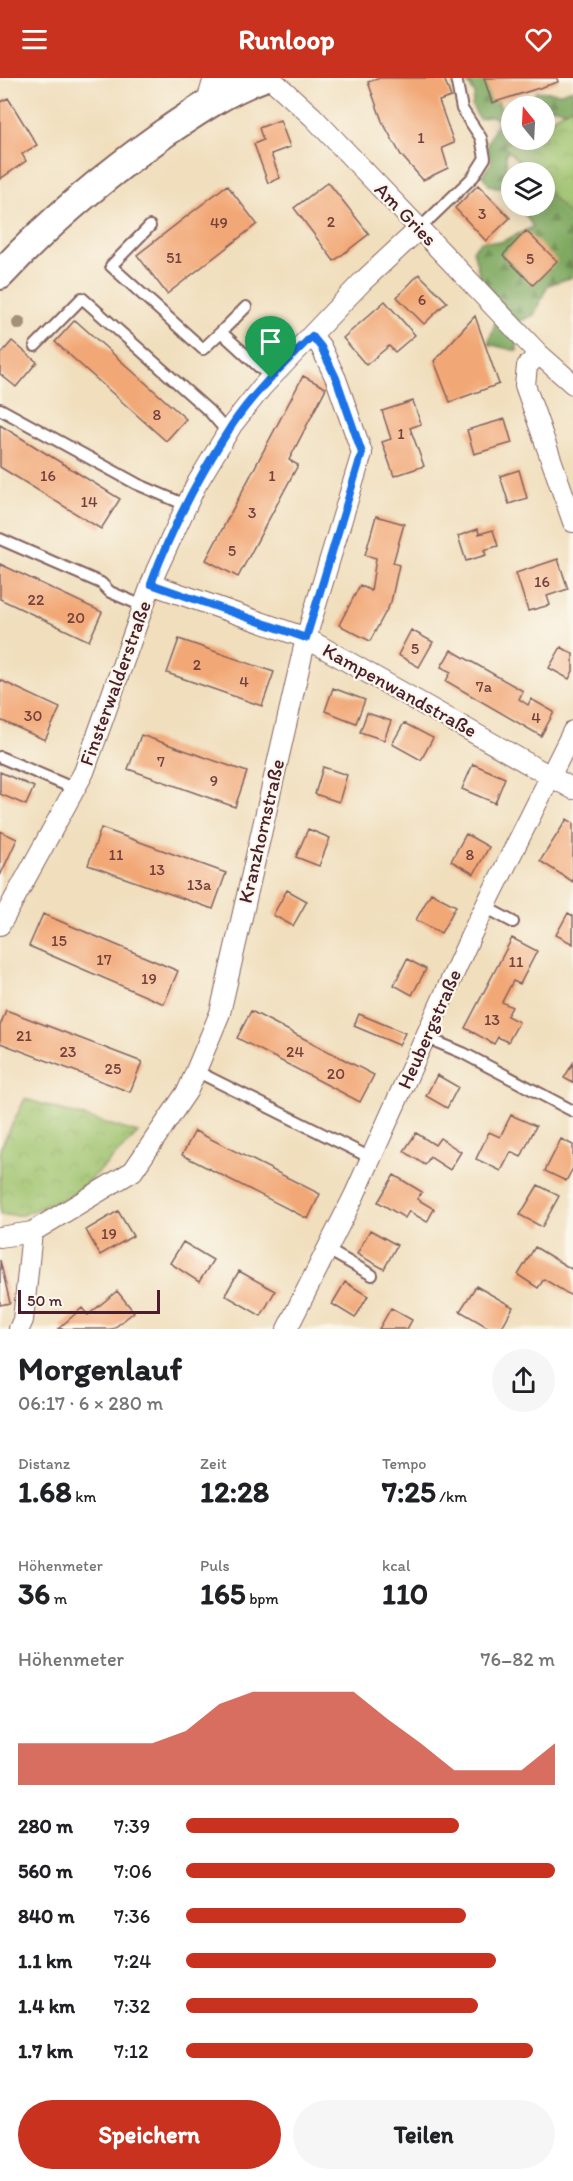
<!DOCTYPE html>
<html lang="de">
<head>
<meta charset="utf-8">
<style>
  :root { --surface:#fff; --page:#f6f6f6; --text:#202124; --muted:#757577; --accent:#c8321e }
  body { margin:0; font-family:Itim,sans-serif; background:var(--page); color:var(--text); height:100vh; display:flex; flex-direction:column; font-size:22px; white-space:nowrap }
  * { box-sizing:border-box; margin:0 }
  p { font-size:20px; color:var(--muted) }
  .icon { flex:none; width:33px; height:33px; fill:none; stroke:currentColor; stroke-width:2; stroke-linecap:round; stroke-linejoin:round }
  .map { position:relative; height:1251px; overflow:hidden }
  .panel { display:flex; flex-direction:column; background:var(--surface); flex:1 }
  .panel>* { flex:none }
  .needle { width:39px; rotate:342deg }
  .fabs { position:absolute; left:501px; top:18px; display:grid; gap:12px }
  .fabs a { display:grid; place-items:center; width:54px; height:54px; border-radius:50%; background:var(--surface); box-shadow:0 3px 15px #0003; font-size:30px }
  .scale { position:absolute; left:18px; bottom:15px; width:142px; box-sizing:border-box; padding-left:6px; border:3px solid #4a1f2b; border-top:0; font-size:16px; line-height:21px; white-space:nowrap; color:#4a1f2b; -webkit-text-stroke:4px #fbf7ec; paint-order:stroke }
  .pin { position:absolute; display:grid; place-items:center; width:51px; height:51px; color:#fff; margin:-62px -26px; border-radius:50% 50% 50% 0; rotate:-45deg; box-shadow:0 0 6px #0007 }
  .pin .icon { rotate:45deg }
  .round { display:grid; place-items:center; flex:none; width:63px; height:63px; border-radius:32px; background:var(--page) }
  .overview { display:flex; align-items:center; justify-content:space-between; height:102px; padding:0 18px }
  h1 { font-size:33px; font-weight:700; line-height:45px }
  .stats { display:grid; grid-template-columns:repeat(3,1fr); gap:9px; height:102px; padding:6px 18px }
  .stats div { display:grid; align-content:center }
  .stats b { font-size:30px; font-weight:700 }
  .stats small { font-size:16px; font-weight:400 }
  .stats p { font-size:16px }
  .chart { height:168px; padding:12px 18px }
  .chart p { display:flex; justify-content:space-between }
  .chart svg { width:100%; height:108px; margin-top:6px; fill:var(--accent); opacity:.7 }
  .action { display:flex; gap:12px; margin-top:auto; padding:12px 18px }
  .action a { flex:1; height:69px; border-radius:36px; background:var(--accent); color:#fff; font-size:24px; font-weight:700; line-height:69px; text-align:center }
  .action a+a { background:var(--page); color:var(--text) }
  ul { padding:0 18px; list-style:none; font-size:20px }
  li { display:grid; grid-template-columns:96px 72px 1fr; align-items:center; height:45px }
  li i { height:15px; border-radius:8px; background:var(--accent) }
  header { display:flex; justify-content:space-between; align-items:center; height:78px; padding:0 18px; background:var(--accent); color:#fff; font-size:27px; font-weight:700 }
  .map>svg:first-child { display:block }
  .forest { fill:url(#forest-firs); stroke:#646446; stroke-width:1.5 }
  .park { fill:url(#park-crowns); stroke:#74714c; stroke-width:1.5 }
  .building { fill:#f2a776 }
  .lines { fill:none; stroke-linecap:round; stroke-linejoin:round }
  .service-casing { stroke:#84625e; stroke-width:14 }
  .minor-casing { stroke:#84625e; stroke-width:22 }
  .secondary-casing { stroke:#84625e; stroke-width:32 }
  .service { stroke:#fff; stroke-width:10 }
  .minor { stroke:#fff; stroke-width:20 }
  .secondary { stroke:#fff; stroke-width:28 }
  .tree { fill:#a39077 }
  .route-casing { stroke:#fff; stroke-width:12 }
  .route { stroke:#1a73e8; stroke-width:8 }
  .labels { text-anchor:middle; stroke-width:4.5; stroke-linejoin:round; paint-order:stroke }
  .number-label { font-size:16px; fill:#74413e }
  .street-label { font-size:20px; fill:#4a1f2b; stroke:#fbf7ec }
</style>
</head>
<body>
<header><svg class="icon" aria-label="menu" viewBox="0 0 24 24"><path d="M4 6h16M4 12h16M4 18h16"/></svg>Runloop<svg class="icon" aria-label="heart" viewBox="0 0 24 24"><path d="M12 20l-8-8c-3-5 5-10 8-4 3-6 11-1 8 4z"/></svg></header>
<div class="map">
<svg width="573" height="1251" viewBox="0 0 573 1251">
  <defs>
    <pattern id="forest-firs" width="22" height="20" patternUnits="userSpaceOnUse" patternTransform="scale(1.5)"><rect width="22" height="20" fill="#7fa960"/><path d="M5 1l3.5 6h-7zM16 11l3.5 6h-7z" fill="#6a894f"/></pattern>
    <pattern id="park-crowns" width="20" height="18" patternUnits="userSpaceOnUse" patternTransform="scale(1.5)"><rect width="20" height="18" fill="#9fc36d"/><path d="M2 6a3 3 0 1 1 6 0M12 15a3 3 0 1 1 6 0" fill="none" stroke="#8aa75f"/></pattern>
  </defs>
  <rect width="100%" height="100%" fill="#fbf7ec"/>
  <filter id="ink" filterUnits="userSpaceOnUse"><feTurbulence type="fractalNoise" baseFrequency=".0167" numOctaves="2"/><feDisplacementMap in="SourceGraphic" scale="12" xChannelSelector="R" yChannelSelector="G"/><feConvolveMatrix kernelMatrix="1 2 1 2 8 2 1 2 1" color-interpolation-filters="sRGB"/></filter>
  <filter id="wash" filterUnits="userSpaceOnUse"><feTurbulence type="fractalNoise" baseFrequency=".008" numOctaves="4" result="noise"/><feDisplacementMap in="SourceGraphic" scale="24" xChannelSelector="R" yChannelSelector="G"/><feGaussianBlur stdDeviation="1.35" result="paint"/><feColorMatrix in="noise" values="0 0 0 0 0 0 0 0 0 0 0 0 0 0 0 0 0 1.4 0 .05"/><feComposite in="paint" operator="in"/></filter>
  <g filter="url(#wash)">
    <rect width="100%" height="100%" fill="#f0debc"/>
    <path class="forest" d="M464,0h18l17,25 4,15 8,-4 1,26h18l-24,13 1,22 -6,13 -12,-3 -7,-10 10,-13 -6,-16 13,-26 -8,-4 -12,3 -7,-13 3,-12z
      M573,11v23l-22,-5 -6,12 -1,-13h-18l11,-15 24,2z
      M545,99l28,24v76l-25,8 -14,30 -16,7 -1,29 -29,-7 14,-42 -20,-17 -9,-35 8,-9 20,1 32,-15 -13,-21h24z"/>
    <path class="park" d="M573,28v113l-28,-30 -1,-17h-15l-26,-27 10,-5h31l1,-18z
      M25,1021l113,34 -62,61 -54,21h-22v-66z"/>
    <g id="blocks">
      <path class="building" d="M380,0h64l7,19 -12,4 15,42 -12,5 6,20 -25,12 -22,-25 -19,-34 -14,-39z
        M484,0h73l1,4 -66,21z
        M8,20l29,47 -15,9 4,7 -26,18v-77z
        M280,42l10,27 -19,7 9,24 -12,5 -14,-39 9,-4 -4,-12z
        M328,104l41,52 -35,27 -40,-53z
        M227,107l30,39 -90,70 -30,-39z
        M478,107l32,33 -24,23 -31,-33z
        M526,153l31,30 -24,24 -30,-30z
        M419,196l28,28 -23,22 -27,-27z
        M385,223l30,34 -20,17 -6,-6 -23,19 -23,-27z
        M475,238l24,68 -49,18 -16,-41z
        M75,242l111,99 -20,22 -111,-99z
        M12,263l25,21 -21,25 -16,-13v-19z
        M303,298l23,12 -37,72 9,5 -60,112 -32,-17z
        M413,323l8,23 -11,4 14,38 -30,10 -12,-34 9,-3 -9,-28z
        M505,341l7,24 -38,11 -7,-24z
        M0,347l120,74 -19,30 -101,-62z
        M519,392l8,28 -18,6 -9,-28z
        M376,438l28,8 -11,39 6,2 -8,37 -21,39 -31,-16 21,-40 11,6 5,-33 -11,-3z
        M478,451l1,5 14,-4 5,16 -14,4 2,5 -20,6 -8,-25z
        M558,481l10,30 -21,7 3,9 -22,6 -12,-38z
        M0,486l102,48 -13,29 -89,-42z
        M411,552l22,12 -14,25 -21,-12z
        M179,561l95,33 -12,34 -95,-33z
        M561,569l12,7v17l-4,8 -20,-11z
        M451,572l72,41 -4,8 9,6 3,-6 23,13 -13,24 -95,-55 5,-9 -10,-5z
        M0,602l60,28 -15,32 -45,-20z
        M333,610l32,12 -9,23 -31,-12z
        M367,635l24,8 -7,19 -24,-8z
        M404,645l29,15 -12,22 -29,-16z
        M141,657l106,37 -12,35 -107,-38z
        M473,686l32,14 -10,25 -33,-14z
        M323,689l24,8 -8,27 -24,-8z
        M0,694l34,15 -8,18 -26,-11z
        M567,741l6,4v59l-33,-21z
        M101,750l125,45 -13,36 -125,-44z
        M308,751l22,9 -11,28 -23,-9z
        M0,753l17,8 -17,37z
        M466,756l23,13 -15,27 -23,-13z
        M287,812l20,11 -14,25 -20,-11z
        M431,815l25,13 -15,27 -25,-13z
        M568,835l5,3v28l-17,-9z
        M43,836l135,57 -14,33 -135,-58z
        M512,860l25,13 -17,33 -7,-3 -11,21 10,5 -5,9 12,6 -11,20 -10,-5 -4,7 -29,-16z
        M407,881l19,10 -14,26 -18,-10z
        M6,932l136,52 -12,30 -130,-49v-17z
        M251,933l123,64 -14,27 -123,-64z
        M359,936l46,19 -6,12 -45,-19z
        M573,985v20l-9,-5z
        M437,997l21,12 -11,21 -21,-12z
        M511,1037l25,11 -15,31 -10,-5 -10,19 -25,-12 13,-27 11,5z
        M195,1053l125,63 -12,25 -126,-64z
        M416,1055l19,12 5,-7 21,14 -11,18 -20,-13 -5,8 -21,-14z
        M561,1061l12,6v23l-7,13 -21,-10z
        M394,1097l28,17 -5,7 17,10 -7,13 -18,-11 -4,7 -27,-16z
        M538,1107l21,11 -17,31 -22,-12z
        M118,1133l15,25 -33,19 -14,-25z
        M370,1152l27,15 -13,24 -27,-15z
        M183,1164l30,18 -14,22 -29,-19z
        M535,1169l38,23v27l-29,-18 -6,9 -20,-13z
        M0,1182l10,43 -10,2z
        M239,1193l36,20 -14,25 -36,-21z
        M345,1204l23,14 -13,22 -23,-14z
        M476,1208l37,21 -12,22h-10l-31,-18z
        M117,1213l17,21 -21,17h-55l24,-21 6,7z
        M391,1230l21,12 -5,9h-28z"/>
    </g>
  </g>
  <g filter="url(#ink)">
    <use href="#blocks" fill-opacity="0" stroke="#84625e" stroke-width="1.5"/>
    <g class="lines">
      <g class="service-casing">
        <path id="service" d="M150,148l-39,40 92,83 18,-17
          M420,150l53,-51 12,-19 -4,-20 -19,-29 -6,-31
          M246,229l-25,25 50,46
          M35,268l47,-48 127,113 19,22
          M0,331l137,75 49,21
          M0,461l101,44 9,9 33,14
          M0,679l75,32
          M485,829l28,15
          M425,959l38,16 110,58
          M196,993l175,87
          M326,1171l46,26"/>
      </g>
      <g class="minor-casing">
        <path id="minor" d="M270,0l43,39 226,237 34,30
          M206,27l8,-27
          M539,276l-12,12 -2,19 48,137
          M151,506l155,54 267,151
          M0,847l84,-153 72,-201 40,-86 36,-60 30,-38 100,-105 58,-54
          M0,1159l32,-5 101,-61 55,-81 32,-77 86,-375 56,-185 -26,-74 -15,-32 -9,-11
          M19,1251l4,-9 9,-88
          M287,1251l67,-133 118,-263 101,-202"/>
      </g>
      <g class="secondary-casing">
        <path id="secondary" d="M0,197c49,-53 107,-101 166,-143 31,-21 60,-41 95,-54"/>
      </g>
      <use href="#service" class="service"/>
      <use href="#minor" class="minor"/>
      <use href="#secondary" class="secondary"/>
    </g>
    <circle class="tree" cx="19" cy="245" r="7"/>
  </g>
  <g class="lines" filter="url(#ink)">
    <g class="route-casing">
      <path id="route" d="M312,258l9,11 15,31 26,75 -56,185 -155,-54c20,-55 49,-110 81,-159 22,-33 52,-61 80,-89z"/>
    </g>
    <use href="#route" class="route"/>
  </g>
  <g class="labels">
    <g class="number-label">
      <text x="421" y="65">1</text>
      <text x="482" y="141">3</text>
      <text x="331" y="149">2</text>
      <text x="219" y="150">49</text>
      <text x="174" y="185">51</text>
      <text x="530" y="186">5</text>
      <text x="422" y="227">6</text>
      <text x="157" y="342">8</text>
      <text x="401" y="361">1</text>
      <text x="48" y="403">16</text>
      <text x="272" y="403">1</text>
      <text x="89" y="429">14</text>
      <text x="252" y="440">3</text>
      <text x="232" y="478">5</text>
      <text x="542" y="509">16</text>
      <text x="36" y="527">22</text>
      <text x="76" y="545">20</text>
      <text x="415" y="576">5</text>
      <text x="197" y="592">2</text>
      <text x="244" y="609">4</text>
      <text x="484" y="614">7a</text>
      <text x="33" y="643">30</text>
      <text x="536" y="645">4</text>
      <text x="161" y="689">7</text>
      <text x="214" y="708">9</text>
      <text x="116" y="782">11</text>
      <text x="470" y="782">8</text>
      <text x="157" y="797">13</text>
      <text x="199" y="812">13a</text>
      <text x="59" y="868">15</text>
      <text x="104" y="887">17</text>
      <text x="516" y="889">11</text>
      <text x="149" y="906">19</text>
      <text x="492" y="947">13</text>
      <text x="24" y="963">21</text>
      <text x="68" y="979">23</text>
      <text x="295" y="979">24</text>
      <text x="113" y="996">25</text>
      <text x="336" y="1001">20</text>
      <text x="109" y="1161">19</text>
    </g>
    <g class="street-label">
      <text transform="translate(406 136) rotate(46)" y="7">Am Gries</text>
      <text transform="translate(115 605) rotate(-70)" y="7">Finsterwalderstraße</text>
      <text transform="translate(400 612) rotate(29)" y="7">Kampenwandstraße</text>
      <text transform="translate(261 753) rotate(-77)" y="7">Kranzhornstraße</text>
      <text transform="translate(429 951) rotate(-66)" y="7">Heubergstraße</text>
    </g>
  </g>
</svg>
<div class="fabs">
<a><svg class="needle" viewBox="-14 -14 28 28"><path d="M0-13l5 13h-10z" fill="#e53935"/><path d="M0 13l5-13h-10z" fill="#757577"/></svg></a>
<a><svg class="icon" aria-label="layers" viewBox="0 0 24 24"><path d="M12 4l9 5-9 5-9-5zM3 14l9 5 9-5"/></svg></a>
</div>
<div class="scale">50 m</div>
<div class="pin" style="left:271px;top:300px;background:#1e9e55"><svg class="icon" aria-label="arrive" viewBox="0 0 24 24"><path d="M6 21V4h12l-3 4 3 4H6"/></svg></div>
</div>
<section class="panel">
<div class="overview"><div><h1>Morgenlauf</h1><p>06:17 · 6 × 280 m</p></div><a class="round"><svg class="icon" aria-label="share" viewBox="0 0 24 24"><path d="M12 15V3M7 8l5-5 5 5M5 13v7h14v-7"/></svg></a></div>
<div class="stats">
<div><p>Distanz</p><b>1.68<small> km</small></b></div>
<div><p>Zeit</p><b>12:28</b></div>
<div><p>Tempo</p><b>7:25<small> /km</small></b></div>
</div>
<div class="stats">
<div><p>Höhenmeter</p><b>36<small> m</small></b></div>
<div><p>Puls</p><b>165<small> bpm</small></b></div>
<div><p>kcal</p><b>110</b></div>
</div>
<div class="chart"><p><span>Höhenmeter</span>76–82 m</p>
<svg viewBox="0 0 160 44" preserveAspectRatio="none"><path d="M0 44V27L10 27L20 27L30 27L40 27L50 22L60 11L70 6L80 6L90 6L100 6L110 17L120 27L130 38L140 38L150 38L160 27V44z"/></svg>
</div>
<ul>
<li><b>280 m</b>7:39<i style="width:74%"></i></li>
<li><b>560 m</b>7:06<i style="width:100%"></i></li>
<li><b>840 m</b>7:36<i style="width:76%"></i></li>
<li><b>1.1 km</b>7:24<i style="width:84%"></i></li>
<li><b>1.4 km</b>7:32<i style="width:79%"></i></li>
<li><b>1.7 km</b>7:12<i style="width:94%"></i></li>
</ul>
<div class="action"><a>Speichern</a><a>Teilen</a></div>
</section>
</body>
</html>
